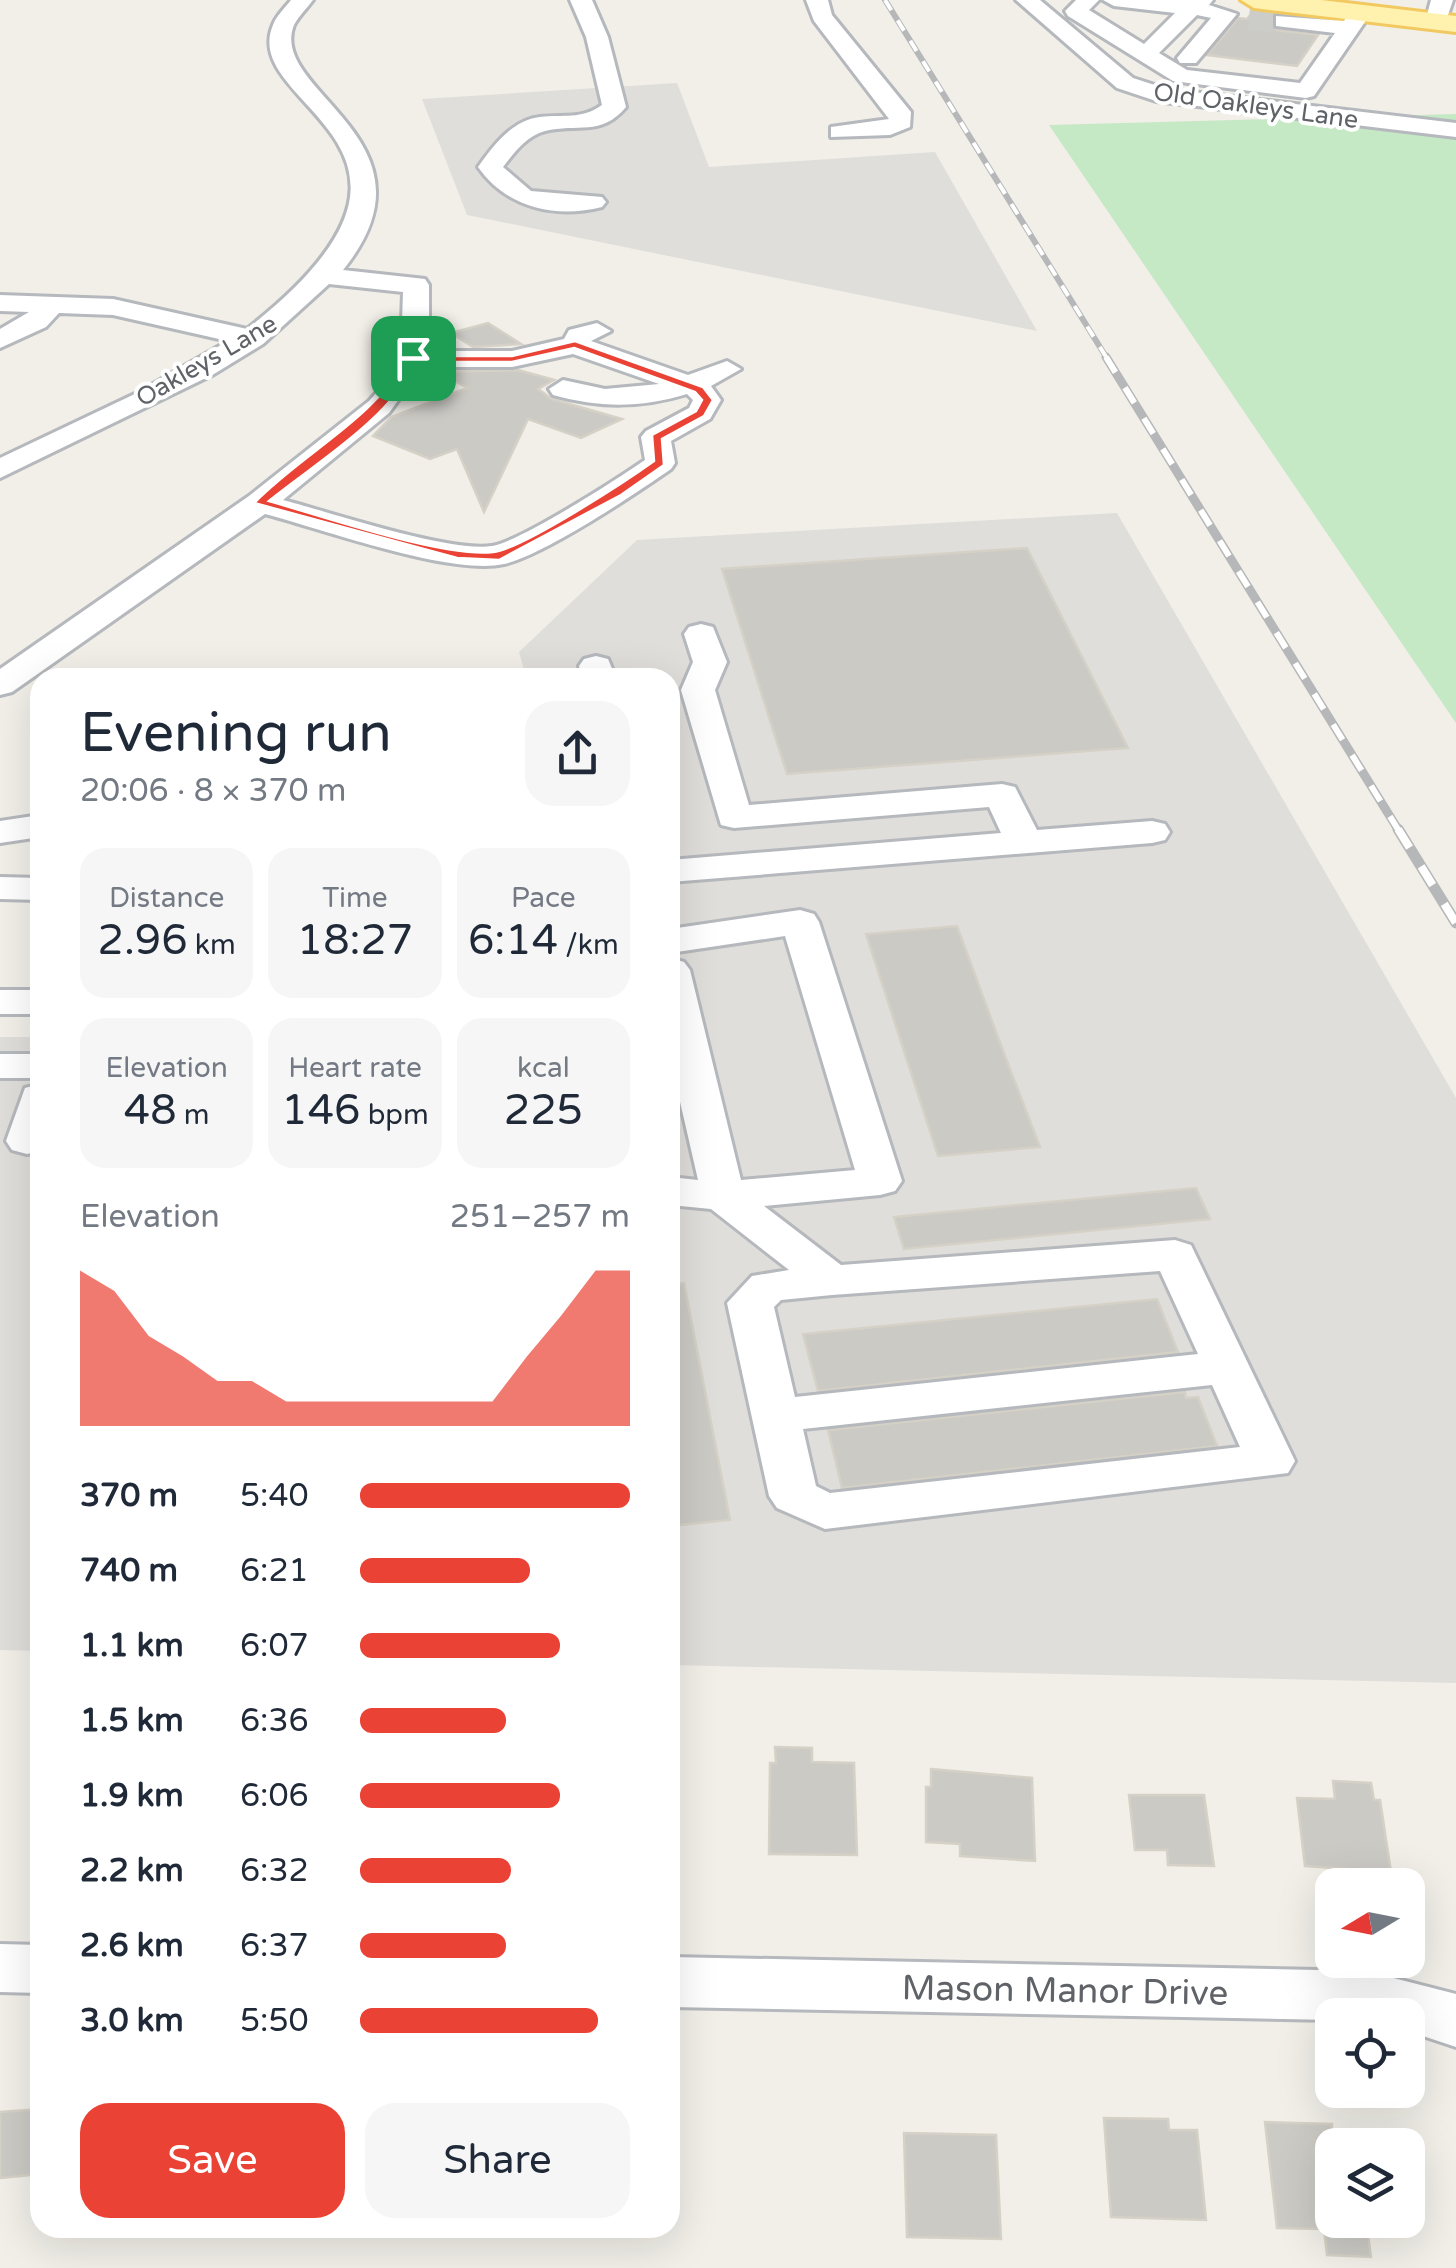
<!DOCTYPE html>
<html lang="en">
<head>
<meta charset="utf-8">
<style>
  :root { --surface:#fff; --page:#f6f6f7; --text:#1f2937; --muted:#747a83; --accent:#ea4335 }
  body { margin:0; font-family:"Varela Round",sans-serif; background:var(--page); color:var(--text); height:100vh; display:flex; flex-direction:column; font-size:38px; white-space:nowrap }
  * { box-sizing:border-box; margin:0 }
  p { font-size:32px; color:var(--muted) }
  .icon { flex:none; width:55px; height:55px; fill:none; stroke:currentColor; stroke-width:2; stroke-linecap:round; stroke-linejoin:round }
  .map { position:relative; flex:1; overflow:hidden }
  .drawer { position:absolute; left:30px; top:668px; width:650px; height:1570px; display:flex; flex-direction:column; background:var(--surface); border-radius:30px; box-shadow:0 10px 40px #0002 }
  .drawer>* { flex:none }
  .needle { width:65px; rotate:260deg }
  .tools { position:absolute; left:1315px; top:1868px; display:grid; gap:20px }
  .tools a { display:grid; place-items:center; width:110px; height:110px; border-radius:20px; background:var(--surface); box-shadow:0 10px 40px #0002; font-size:50px }
  .pin { position:absolute; display:grid; place-items:center; width:85px; height:85px; color:#fff; margin:-42px; border-radius:20px; box-shadow:0 5px 15px #0006 }
  .round { display:grid; place-items:center; flex:none; width:105px; height:105px; border-radius:30px; background:var(--page) }
  .head { display:flex; align-items:center; justify-content:space-between; height:170px; padding:0 50px }
  h1 { font-size:55px; font-weight:600; line-height:75px }
  .stats { display:grid; grid-template-columns:repeat(3,1fr); gap:15px; height:170px; padding:10px 50px }
  .stats div { display:grid; align-content:center; border-radius:25px; background:var(--page); text-align:center }
  .stats b { font-size:42px; font-weight:600 }
  .stats small { font-size:28px; font-weight:400 }
  .stats p { font-size:28px }
  .chart { height:280px; padding:20px 50px }
  .chart p { display:flex; justify-content:space-between }
  .chart svg { width:100%; height:180px; margin-top:10px; fill:var(--accent); opacity:.7 }
  .primary-button { display:flex; gap:20px; margin-top:auto; padding:20px 50px }
  .primary-button a { flex:1; height:115px; border-radius:30px; background:var(--accent); color:#fff; font-size:40px; font-weight:600; line-height:115px; text-align:center }
  .primary-button a+a { background:var(--page); color:var(--text) }
  ul { padding:0 50px; list-style:none; font-size:32px }
  li { display:grid; grid-template-columns:160px 120px 1fr; align-items:center; height:75px }
  li i { height:25px; border-radius:12px; background:var(--accent) }
  .map>svg:first-child { display:block }
  .industrial { fill:#e0deda }
  .green { fill:#c5e8c5 }
  .building { fill:#cccac5; stroke:#d6d1c6; stroke-width:2.5 }
  .lines { fill:none; stroke-linecap:round; stroke-linejoin:round }
  .minor-tunnel { stroke:#ccccc8; stroke-width:25; stroke-dasharray:25 12; stroke-linecap:butt }
  .minor-casing { stroke:#b5b8bc; stroke-width:6 }
  .major-casing { stroke:#f2c960; stroke-width:6 }
  .minor { fill:#fff; fill-rule:evenodd }
  .major { fill:#fff2af; fill-rule:evenodd }
  .rail-far2-casing { stroke:#b6b7b8; stroke-width:6 }
  .rail-far1-casing { stroke:#b6b7b8; stroke-width:9 }
  .rail-casing { stroke:#b6b7b8; stroke-width:11 }
  .rail-far2 { stroke:#fff; stroke-width:4; stroke-dasharray:12; stroke-linecap:butt }
  .rail-far1 { stroke:#fff; stroke-width:6; stroke-dasharray:18; stroke-linecap:butt }
  .rail { stroke:#fff; stroke-width:8; stroke-dasharray:22; stroke-linecap:butt }
  .route { fill:#ea4335; stroke:#fff; stroke-width:2.5; fill-rule:evenodd }
  .labels { text-anchor:middle; stroke-width:8; stroke-linejoin:round; paint-order:stroke }
  .far-street-label { font-size:25px; fill:#5f6368; stroke:#fff }
  .near-street-label { font-size:35px; fill:#5f6368; stroke:#fff }
</style>
</head>
<body>
<div class="map">
<svg width="1456" height="2268" viewBox="0 0 1456 2268">
  <rect width="100%" height="100%" fill="#f1efe8"/>
  <path class="industrial" d="M677,83l32,84 226,-15 102,179 -570,-116 -45,-116z
    M1117,513l339,585v585l-786,-18v-987l-144,-1 -7,-25 118,-112z
    M0,1037h40v614l-40,-1z"/>
  <path class="green" d="M1456,114v609l-407,-598z"/>
  <path class="building" d="M1252,13l21,2 3,15 42,5 -21,31 -90,-11 31,-37 9,1z
    M488,323l33,21 -48,3 -22,-14z
    M518,370l36,10 -16,9 14,10 70,20 -41,19 -53,-19 -44,93 -27,-63 -27,10 -57,-23 18,-19 76,-29 -28,-16z
    M1027,548l101,200 -341,26 -65,-205z
    M957,926l45,122 38,99 -102,9 -72,-222z
    M1196,1188l14,31 -306,30 -10,-32z
    M684,1283l46,237 -60,6v-242z
    M1157,1299l21,53 -360,39 -15,-57z
    M1185,1392l1,6 12,-1 19,49 -375,42 -14,-58z
    M775,1747l37,1v14l42,1 3,92 -88,-1 1,-91h6z
    M931,1769l101,9 3,83 -75,-5v-12l-34,-2v-55h5z
    M1333,1781l38,2 3,17h6l11,72 -86,-6 -8,-68 38,1z
    M1129,1795h75l10,71 -46,-1 -1,-15h-32z
    M40,2109v65l-40,4v-66z
    M1104,2118l64,1 1,11h28l9,90 -95,-3z
    M1265,2122l67,2v96h34l5,37 -44,-2 -3,-26 -47,-1z
    M904,2133l92,2 5,104 -94,-2z"/>
  <g class="lines">
    <path class="minor-tunnel" d="M1249,17l35,4"/>
    <g class="minor-casing">
      <path id="minor" d="M291,0h22c-6,8 -15,17 -19,25 -27,67 154,115 49,245l82,9 4,6v66h83l52,-12 5,-9 28,-7 14,8 -20,10 97,34 39,-14 14,8 -30,17 10,14 -11,19 -39,22 4,22 -4,6c-36,25 -127,86 -167,95 -53,12 -182,-35 -239,-50l-253,178 -12,3v-26l249,-173 120,-95 18,-20 14,-28 2,-61 -74,-8 -66,60 -49,30 -214,104v-20l139,-66 89,-51 -115,-26 -54,-2 -13,14 -46,21v-19l29,-17 -29,-1v-16l113,4 134,30c236,-185 -10,-220 26,-304 3,-9 12,-17 18,-25zM573,354l86,30 -54,5 -42,-9 -14,9 4,6c47,13 88,13 134,-1l6,6 -4,8 -43,23 -5,6 4,23c-29,20 -124,81 -153,86 -41,7 -163,-34 -209,-46l106,-87 33,-46h90z
        M570,0h22l16,37 18,70c-25,30 -49,16 -81,24 -19,5 -31,22 -42,36l28,24 71,6 4,5 -4,5c-48,12 -96,0 -124,-40 15,-21 34,-47 62,-50 24,-3 41,3 62,-12l-16,-68z
        M806,0h22l4,15 79,97 -1,15 -20,8 -59,2v-10l58,-8 -75,-98z
        M1016,0h24l93,78 34,11 289,34v14l-300,-36 -39,-13z
        M1076,0h23l-10,10 55,34 31,-31 -61,-7 -11,-6h110l-4,5 28,9 -41,49h-16l-3,-5 34,-40 -14,-3 -38,38 28,17 113,13 35,-50 -59,-7v-10l68,5 8,-13 8,-1 11,6 -57,83 -8,2 -133,-17 -105,-65 -3,-5z
        M1431,0h22l-9,27 -8,1 -11,-6z
        M701,624l12,3 14,35 -12,28 34,115 253,-21 13,3 22,43 115,-9 13,3 5,8 -5,8 -13,3 -482,39v-22l331,-27 -12,-26 -255,21 -13,-3 -40,-135 12,-28 -9,-28 5,-7z
        M596,656l12,3 8,19h-34l-3,-12 5,-7z
        M40,815v22l-40,6v-22z
        M0,877l40,1v22l-40,-1z
        M800,910l14,4 5,8 83,259 -7,10 -15,4 -116,11 77,59 334,-25 16,5 104,216 -7,12 -463,56 -48,-21 -8,-12 -42,-193 25,-27 37,-6 -78,-61 -41,-4v-28l28,3 -28,-122v-100l14,4 6,8 51,210 114,-10 -70,-234 -115,17v-24zM1160,1271l38,83 -403,43 -21,-90 7,-7 51,-5zM1212,1385l28,62 -410,46 -14,-7 -13,-57z
        M0,990h40v24h-40z
        M0,1054h40v24h-40z
        M40,1084v67l-13,3 -15,-4 -6,-9 19,-53z
        M0,1944l40,1v48l-40,-1z
        M670,1957l696,14 90,23v53l-48,-16v-16h-76v5l-662,-13z"/>
    </g>
    <g class="major-casing">
      <path id="major" d="M1241,0h80l135,16v16l-202,-24z"/>
    </g>
    <use href="#minor" class="minor"/>
    <use href="#major" class="major"/>
    <g class="rail-far2-casing">
      <path id="rail-far2" d="M885,0l223,360"/>
    </g>
    <g class="rail-far1-casing">
      <path id="rail-far1" d="M1106,357l293,474"/>
    </g>
    <g class="rail-casing">
      <path id="rail" d="M1398,829l58,94"/>
    </g>
    <use href="#rail-far2" class="rail-far2"/>
    <use href="#rail-far1" class="rail-far1"/>
    <use href="#rail" class="rail"/>
  </g>
  <path class="route" d="M575,341l128,46 10,13 -9,16 -42,23 2,26 -43,30 -122,65 -42,-2 -203,-55c51,-52 118,-82 155,-147h103zM574,348l121,44 7,8 -6,11 -44,24 2,26c-28,20 -132,88 -161,91 -49,6 -171,-36 -224,-51 51,-41 118,-80 148,-139h95z"/>
  <g class="labels">
    <g class="far-street-label">
      <text transform="translate(1256 105) rotate(8)" y="9">Old Oakleys Lane</text>
      <text transform="translate(206 360) rotate(-30)" y="9">Oakleys Lane</text>
    </g>
    <g class="near-street-label">
      <text transform="translate(1065 1990) rotate(1)" y="12">Mason Manor Drive</text>
    </g>
  </g>
</svg>
<div class="tools">
<a><svg class="needle" viewBox="-14 -14 28 28"><path d="M0-13l5 13h-10z" fill="#e53935"/><path d="M0 13l5-13h-10z" fill="#747a83"/></svg></a>
<a><svg class="icon" aria-label="locate" viewBox="0 0 24 24"><circle cx="12" cy="12" r="6"/><path d="M12 2v4M12 18v4M2 12h4M18 12h4"/></svg></a>
<a><svg class="icon" aria-label="layers" viewBox="0 0 24 24"><path d="M12 4l9 5-9 5-9-5zM3 14l9 5 9-5"/></svg></a>
</div>
<div class="pin" style="left:413px;top:358px;background:#1e9e55"><svg class="icon" aria-label="arrive" viewBox="0 0 24 24"><path d="M6 21V4h12l-3 4 3 4H6"/></svg></div>
<section class="drawer">
<div class="head"><div><h1>Evening run</h1><p>20:06 · 8 × 370 m</p></div><a class="round"><svg class="icon" aria-label="share" viewBox="0 0 24 24"><path d="M12 15V3M7 8l5-5 5 5M5 13v7h14v-7"/></svg></a></div>
<div class="stats">
<div><p>Distance</p><b>2.96<small> km</small></b></div>
<div><p>Time</p><b>18:27</b></div>
<div><p>Pace</p><b>6:14<small> /km</small></b></div>
</div>
<div class="stats">
<div><p>Elevation</p><b>48<small> m</small></b></div>
<div><p>Heart rate</p><b>146<small> bpm</small></b></div>
<div><p>kcal</p><b>225</b></div>
</div>
<div class="chart"><p><span>Elevation</span>251–257 m</p>
<svg viewBox="0 0 160 44" preserveAspectRatio="none"><path d="M0 44V6L10 11L20 22L30 27L40 33L50 33L60 38L70 38L80 38L90 38L100 38L110 38L120 38L130 27L140 17L150 6L160 6V44z"/></svg>
</div>
<ul>
<li><b>370 m</b>5:40<i style="width:100%"></i></li>
<li><b>740 m</b>6:21<i style="width:63%"></i></li>
<li><b>1.1 km</b>6:07<i style="width:74%"></i></li>
<li><b>1.5 km</b>6:36<i style="width:54%"></i></li>
<li><b>1.9 km</b>6:06<i style="width:74%"></i></li>
<li><b>2.2 km</b>6:32<i style="width:56%"></i></li>
<li><b>2.6 km</b>6:37<i style="width:54%"></i></li>
<li><b>3.0 km</b>5:50<i style="width:88%"></i></li>
</ul>
<div class="primary-button"><a>Save</a><a>Share</a></div>
</section>
</div>
</body>
</html>
